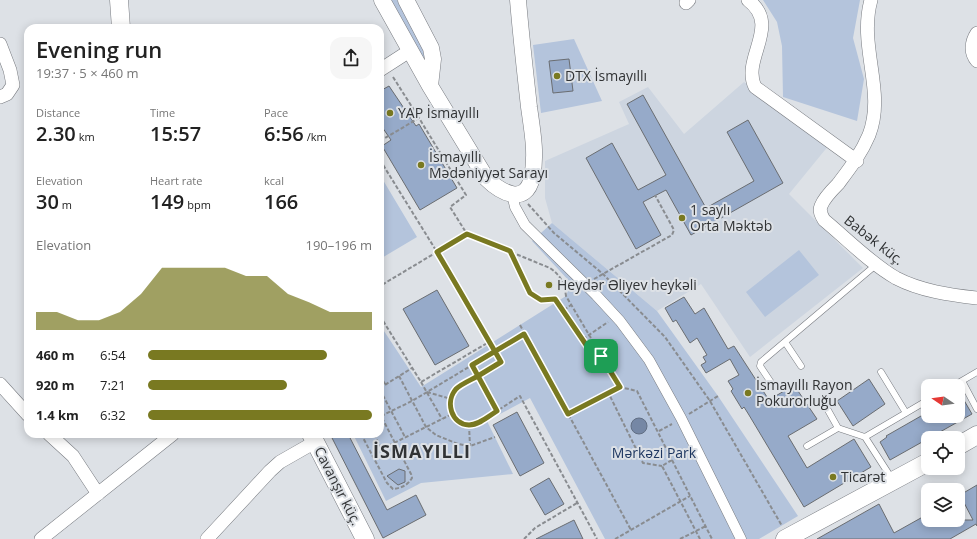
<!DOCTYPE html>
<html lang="en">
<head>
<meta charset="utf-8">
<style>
  :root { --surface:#fff; --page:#f6f6f6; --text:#222; --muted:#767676; --accent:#797921 }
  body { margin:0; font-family:"Open Sans",sans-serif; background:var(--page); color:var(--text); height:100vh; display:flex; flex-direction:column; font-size:15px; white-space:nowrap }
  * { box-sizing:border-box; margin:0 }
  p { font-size:13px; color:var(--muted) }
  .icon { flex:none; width:22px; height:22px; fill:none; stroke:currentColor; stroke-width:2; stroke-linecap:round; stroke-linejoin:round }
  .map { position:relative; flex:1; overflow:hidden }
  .side { position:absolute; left:24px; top:24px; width:360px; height:414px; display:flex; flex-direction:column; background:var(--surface); border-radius:12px; box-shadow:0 2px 10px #0003 }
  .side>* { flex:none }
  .needle { width:26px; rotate:283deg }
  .fabs { position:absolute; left:921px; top:379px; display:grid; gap:8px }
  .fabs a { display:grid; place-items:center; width:44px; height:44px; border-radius:8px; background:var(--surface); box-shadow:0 2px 10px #0003; font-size:20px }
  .pin { position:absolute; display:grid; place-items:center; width:34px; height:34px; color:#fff; margin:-17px; border-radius:8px; box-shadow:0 2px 6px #0006 }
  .round { display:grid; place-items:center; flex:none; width:42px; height:42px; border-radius:12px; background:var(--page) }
  .overview { display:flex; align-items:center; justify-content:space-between; height:68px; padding:0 12px }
  h1 { font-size:22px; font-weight:600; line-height:30px }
  .metrics { display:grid; grid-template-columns:repeat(3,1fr); gap:6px; height:68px; padding:4px 12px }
  .metrics div { display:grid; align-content:center }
  .metrics b { font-size:20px; font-weight:600 }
  .metrics small { font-size:11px; font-weight:400 }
  .metrics p { font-size:11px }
  .chart { height:112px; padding:8px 12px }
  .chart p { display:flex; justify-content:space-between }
  .chart svg { width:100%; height:72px; margin-top:4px; fill:var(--accent); opacity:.7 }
  ul { padding:0 12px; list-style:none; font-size:13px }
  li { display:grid; grid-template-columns:64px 48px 1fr; align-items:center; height:30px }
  li i { height:10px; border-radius:5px; background:var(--accent) }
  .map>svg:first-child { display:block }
  .built { fill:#cdd5e0 }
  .green { fill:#b4c4dc }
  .water { fill:#7587a5; stroke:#616e83 }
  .building { fill:#96aac9; stroke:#6a6d71 }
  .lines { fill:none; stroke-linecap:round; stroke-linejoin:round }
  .service-casing { stroke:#787b80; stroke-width:7 }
  .pedestrian-casing { stroke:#787b80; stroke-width:11 }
  .minor-casing { stroke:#787b80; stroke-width:14 }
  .tertiary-casing { stroke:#787b80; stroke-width:17 }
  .secondary-casing { stroke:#787b80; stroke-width:19 }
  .path { stroke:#898c90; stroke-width:2; stroke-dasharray:4 2; stroke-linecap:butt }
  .service { stroke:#fff; stroke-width:6 }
  .pedestrian { stroke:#fff; stroke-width:10 }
  .minor { stroke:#fff; stroke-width:13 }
  .tertiary { stroke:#fff; stroke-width:16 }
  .secondary { stroke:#fff; stroke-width:18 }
  .route-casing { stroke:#fff; stroke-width:8 }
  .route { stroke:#797921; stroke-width:5 }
  .poi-dot { fill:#797921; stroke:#dde1e6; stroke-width:1.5 }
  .labels { text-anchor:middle; stroke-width:4; stroke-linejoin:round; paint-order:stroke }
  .poi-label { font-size:14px; fill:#313335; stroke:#dde1e6; text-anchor:start }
  .street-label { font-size:14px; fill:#313335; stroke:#dde1e6 }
  .park-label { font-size:14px; fill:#1e3761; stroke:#dde1e6 }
  .district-label { font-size:18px; font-weight:bold; letter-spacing:1px; fill:#313335; stroke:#dde1e6 }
</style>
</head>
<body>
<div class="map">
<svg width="977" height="539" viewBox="0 0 977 539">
  <rect width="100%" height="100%" fill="#dde1e6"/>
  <path class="built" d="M744,82l85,63 -40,49 74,74 -113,89 -49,-73 -44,27 -105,-88 -7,-25v-37l84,-37 -10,-22 29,-15 36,47z"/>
  <path class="green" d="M388,0h9l27,47 1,18z
    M763,0h97l-7,38 11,41 -7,42 -74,-24 -1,-51 -5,-24z
    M574,39l28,62 -61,12 -8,-68z
    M380,175l37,62 -37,22z
    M552,223l105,88 61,85 80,120 -39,23h-154l-75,-141 -43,23 26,53 -92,9 -35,18 -33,-67h27v-109l41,62 145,-91 5,-13 -39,-42z
    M799,250l20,25 -54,42 -19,-25z"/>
  <path class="water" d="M631 426a8 8 0 1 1 16 0a8 8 0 1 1-16 0Z"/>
  <path class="building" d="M569,59l4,32 -20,2 -4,-32z
    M389,86l27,40 3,-2 38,64 -37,22 -38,-64 9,-6 -11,-16v-33z
    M643,95l63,113 48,-27 -27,-49 21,-12 35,63 -92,52 -25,-45 -23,12 18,33 -25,14 -50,-91 26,-15 26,47 28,-15 -39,-71z
    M437,290l32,56 -34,19 -32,-56z
    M684,297l11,17 9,-6 24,41 6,-3 35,54 25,-15 23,34 -29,17 19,32 47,-29 17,28 -67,40 -55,-92 -5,-8 -2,2 -11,-18 2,-2 -5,-8 11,-6 -9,-16 -24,14 -5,-8 5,-3 -3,-5 4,-2 -10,-17 -7,5 -14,-23 -3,2 -8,-14z
    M869,379l16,25 -32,22 -16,-25z
    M958,390l14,24 -82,46 -10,-18 7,-5 -1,-1 42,-24v4h30z
    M517,412l27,51 -24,13 -27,-51z
    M330,434h18l39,76 29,-15 10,20 -43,23z
    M399,469l6,2v11l-7,3 -11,-9z
    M549,478l15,26 -19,11 -15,-26z
    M977,485v41l-1,-2 -26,15h-133l62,-35 15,29 34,-19v6h45l-13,-25z
    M574,520l9,19h-47z"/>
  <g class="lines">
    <g class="service-casing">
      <path id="service" d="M785,342l16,24
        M881,372l25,41
        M962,381l15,28
        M772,384l-12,-18 1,-4 116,-98
        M953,386l24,-14
        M824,403l14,25
        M865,437l63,-37
        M807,446l31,-18 27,9 27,42"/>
    </g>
    <g class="pedestrian-casing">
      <path id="pedestrian" d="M512,194l3,13 10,18 71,70 24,26 29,39 32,58 60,121"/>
    </g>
    <g class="minor-casing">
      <path id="minor" d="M748,0c34,26 -7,58 7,87l102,74
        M871,0c-13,47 15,91 -2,135 -8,19 -19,33 -31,49 -6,6 -14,14 -17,22 -2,5 0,9 3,14 23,19 46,43 72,58 25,13 54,17 81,20
        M686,3l3,-3
        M977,33c-6,9 -7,20 0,28
        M0,44l10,26 3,15 -6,9 -7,3
        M380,70l31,-20
        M0,384l28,31
        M49,434l24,22 25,38
        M41,539l132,-105
        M207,539l63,-68 10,-9 35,-20"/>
    </g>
    <g class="tertiary-casing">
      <path id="tertiary" d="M382,0l48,86 56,92c14,14 40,29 46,-1 5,-23 0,-48 -3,-70 -4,-36 -8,-71 -11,-107
        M406,0l25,48 2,11 -3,27"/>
    </g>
    <g class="secondary-casing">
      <path id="secondary" d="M119,0l2,28
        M311,434l54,105
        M958,446l19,-11
        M785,539l143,-77"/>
    </g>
    <path class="path" d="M393,77l26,41
      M380,141l39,-23 47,77 -16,12 17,27 -87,52
      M380,160l57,92 64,110 -24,14 20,35 23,-15 77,143
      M528,204l26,29 49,41 62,63 45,64 72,125
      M467,234l83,34c11,8 14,14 16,28l54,91 17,4 35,69 -10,6 38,73
      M510,252l20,41 11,6h14l38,56 8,1
      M594,279l78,-44 2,-5 -19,-35
      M564,310l7,-5
      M380,316l41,66 68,-40
      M520,325l111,205
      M583,339l25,-17
      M472,365l5,11c-6,4 -16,8 -21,13 -11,13 -5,35 13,36 10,0 20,-9 28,-14
      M380,376l5,8
      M399,376l27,51 10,8 22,9 12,2 25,-9
      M421,382l21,37
      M620,387l-12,5 35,71 19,3
      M380,388l32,-20
      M380,390l25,47
      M427,392l24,7
      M568,413l40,-21
      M689,414l29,-18
      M381,416l31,-15 112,-67
      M469,425l1,21
      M380,428l6,-3
      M659,431l13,-7
      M361,434l26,49 6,6c8,-1 14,-3 19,-11l-1,-4 -31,-60
      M374,434l7,14h3l68,-34
      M672,460l40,79
      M524,539l11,-11 42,-25
      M615,539l75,-43
      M680,539l26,-13"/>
    <use href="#service" class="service"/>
    <use href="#pedestrian" class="pedestrian"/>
    <use href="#minor" class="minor"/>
    <use href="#tertiary" class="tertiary"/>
    <use href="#secondary" class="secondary"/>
  </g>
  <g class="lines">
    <g class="route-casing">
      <path id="route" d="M601,356l19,31 -52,27 -44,-80 -52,31 6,11c-7,4 -17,8 -22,13 -11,13 -5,35 13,36 10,0 20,-9 28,-14l-19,-35 23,-14c-21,-36 -42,-73 -64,-110l30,-18 43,17 20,42 11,7 14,-1 38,56 8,1"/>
    </g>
    <use href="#route" class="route"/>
  </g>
  <g class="poi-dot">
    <circle cx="557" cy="76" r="4"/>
    <circle cx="390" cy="113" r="4"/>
    <circle cx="421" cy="165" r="4"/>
    <circle cx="682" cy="218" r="4"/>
    <circle cx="549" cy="285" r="4"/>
    <circle cx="748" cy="393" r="4"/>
    <circle cx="833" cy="477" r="4"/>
  </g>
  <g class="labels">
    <g class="poi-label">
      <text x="565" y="81">DTX İsmayıllı</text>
      <text x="398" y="118">YAP İsmayıllı</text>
      <text x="429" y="162">İsmayıllı<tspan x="429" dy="16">Mədəniyyət Sarayı</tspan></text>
      <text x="690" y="215">1 saylı<tspan x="690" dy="16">Orta Məktəb</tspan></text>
      <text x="557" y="290">Heydər Əliyev heykəli</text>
      <text x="756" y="390">İsmayıllı Rayon<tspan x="756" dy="16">Pokurorluğu</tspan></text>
      <text x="841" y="482">Ticarət</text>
    </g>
    <g class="street-label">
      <text transform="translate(874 240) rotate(38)" y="5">Babək küç.</text>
      <text transform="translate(338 486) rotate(63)" y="5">Cavanşır küç.</text>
    </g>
    <g class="park-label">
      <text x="654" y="458">Mərkəzi Park</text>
    </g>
    <g class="district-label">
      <text x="422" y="458">İSMAYILLI</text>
    </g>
  </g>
</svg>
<div class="fabs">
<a><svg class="needle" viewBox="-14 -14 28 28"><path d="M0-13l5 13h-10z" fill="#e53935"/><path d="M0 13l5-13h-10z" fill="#767676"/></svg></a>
<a><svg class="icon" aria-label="locate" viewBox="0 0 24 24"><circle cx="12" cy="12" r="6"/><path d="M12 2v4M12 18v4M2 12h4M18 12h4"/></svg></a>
<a><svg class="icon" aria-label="layers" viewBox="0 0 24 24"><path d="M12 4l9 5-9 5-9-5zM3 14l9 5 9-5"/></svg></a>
</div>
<div class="pin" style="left:601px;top:356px;background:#1e9e55"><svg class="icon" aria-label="arrive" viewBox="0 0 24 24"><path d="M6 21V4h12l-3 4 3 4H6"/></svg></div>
<section class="side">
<div class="overview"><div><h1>Evening run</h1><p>19:37 · 5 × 460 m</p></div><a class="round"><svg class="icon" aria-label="share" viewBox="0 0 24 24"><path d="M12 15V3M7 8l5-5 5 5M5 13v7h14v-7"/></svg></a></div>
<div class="metrics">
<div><p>Distance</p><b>2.30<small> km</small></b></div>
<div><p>Time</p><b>15:57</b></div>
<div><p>Pace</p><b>6:56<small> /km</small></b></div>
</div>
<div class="metrics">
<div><p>Elevation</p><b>30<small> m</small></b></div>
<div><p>Heart rate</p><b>149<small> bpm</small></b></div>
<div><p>kcal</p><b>166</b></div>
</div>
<div class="chart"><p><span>Elevation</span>190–196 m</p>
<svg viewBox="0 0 160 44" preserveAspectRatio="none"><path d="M0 44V33L10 33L20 38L30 38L40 33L50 22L60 6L70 6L80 6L90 6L100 11L110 11L120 22L130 27L140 33L150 33L160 33V44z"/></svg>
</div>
<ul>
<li><b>460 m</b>6:54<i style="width:80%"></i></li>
<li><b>920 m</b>7:21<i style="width:62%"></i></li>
<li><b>1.4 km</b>6:32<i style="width:100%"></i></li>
</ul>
</section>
</div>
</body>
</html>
